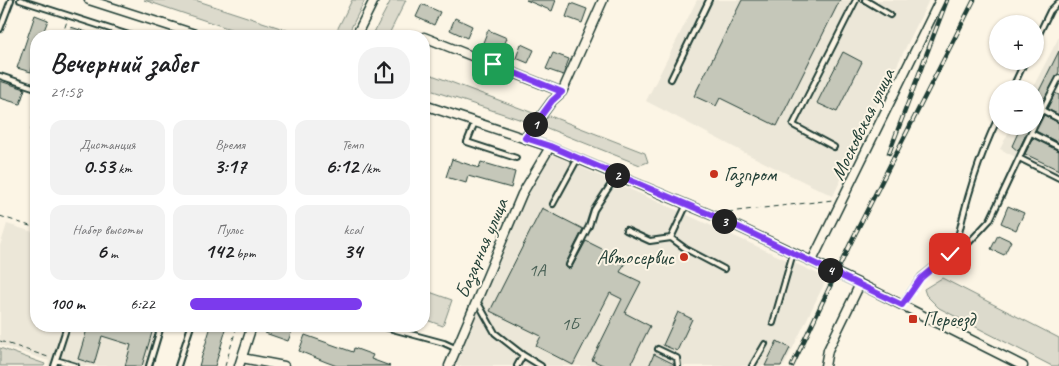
<!DOCTYPE html>
<html lang="ru">
<head>
<meta charset="utf-8">
<style>
  :root { --surface:#fff; --page:#f2f2f2; --text:#202124; --muted:#757577; --accent:#7c3aed }
  body { margin:0; font-family:Caveat,sans-serif; background:var(--page); color:var(--text); height:100vh; display:flex; flex-direction:column; font-size:19px; white-space:nowrap }
  * { box-sizing:border-box; margin:0 }
  p { font-size:16px; color:var(--muted) }
  .icon { flex:none; width:28px; height:28px; fill:none; stroke:currentColor; stroke-width:2; stroke-linecap:round; stroke-linejoin:round }
  .map { position:relative; flex:1; overflow:hidden }
  .side { position:absolute; left:30px; top:30px; width:400px; height:302px; display:flex; flex-direction:column; background:var(--surface); border-radius:20px; box-shadow:0 1px 4px #0004 }
  .side>* { flex:none }
  .buttons { position:absolute; left:989px; top:15px; display:grid; gap:10px }
  .buttons a { display:grid; place-items:center; width:55px; height:55px; border-radius:50%; background:var(--surface); box-shadow:0 1px 4px #0004; font-size:25px }
  .pin { position:absolute; display:grid; place-items:center; width:42px; height:42px; color:#fff; margin:-21px; border-radius:10px; box-shadow:0 2px 8px #0006 }
  .km { position:absolute; width:25px; height:25px; margin:-12px; border-radius:50%; background:#222; color:#fff; font-size:14px; line-height:25px; text-align:center }
  .round { display:grid; place-items:center; flex:none; width:52px; height:52px; border-radius:20px; background:var(--page) }
  .overview { display:flex; align-items:center; justify-content:space-between; height:85px; padding:0 20px }
  h1 { font-size:28px; font-weight:700; line-height:38px }
  .figures { display:grid; grid-template-columns:repeat(3,1fr); gap:8px; height:85px; padding:5px 20px }
  .figures div { display:grid; align-content:center; border-radius:12px; background:var(--page); text-align:center }
  .figures b { font-size:21px; font-weight:700 }
  .figures small { font-size:14px; font-weight:400 }
  .figures p { font-size:14px }
  ul { padding:0 20px; list-style:none; font-size:16px }
  li { display:grid; grid-template-columns:80px 60px 1fr; align-items:center; height:38px }
  li i { height:12px; border-radius:6px; background:var(--accent) }
  .map>svg:first-child { display:block }
  .built { fill:#ece7d8 }
  .green { fill:#dcdacc; stroke:#7e8c80 }
  .building { fill:#c5c7b9; stroke:#1f3d34 }
  .lines { fill:none; stroke-linecap:round; stroke-linejoin:round }
  .lane-casing { stroke:#1f3d34; stroke-width:8 }
  .street-casing { stroke:#1f3d34; stroke-width:11 }
  .path { stroke:#1f3d34; stroke-width:1; stroke-dasharray:5 4; stroke-linecap:butt }
  .lane { stroke:#fcf5e5; stroke-width:4 }
  .street { stroke:#fcf5e5; stroke-width:8 }
  .rail-casing { stroke:#1f3d34; stroke-width:4.5 }
  .rail { stroke:#fcf5e5; stroke-width:2.5; stroke-dasharray:8; stroke-linecap:butt }
  .route-casing { stroke:#fff; stroke-width:10 }
  .route { stroke:#7c3aed; stroke-width:6 }
  .poi-dot { fill:#c8321e; stroke:#fcf5e5; stroke-width:2 }
  .labels { text-anchor:middle; stroke-width:4; stroke-linejoin:round; paint-order:stroke }
  .number-label { font-size:18px; fill:#486055 }
  .street-label { font-size:20px; fill:#1f3d34; stroke:#fcf5e5 }
  .poi-label { font-size:20px; fill:#1f3d34; stroke:#fcf5e5; text-anchor:start }
</style>
</head>
<body>
<div class="map">
<svg width="1059" height="366" viewBox="0 0 1059 366">
  <rect width="100%" height="100%" fill="#fcf5e5"/>
  <filter id="ink" filterUnits="userSpaceOnUse"><feTurbulence type="fractalNoise" baseFrequency=".02" numOctaves="2"/><feDisplacementMap in="SourceGraphic" scale="10" xChannelSelector="R" yChannelSelector="G"/><feConvolveMatrix kernelMatrix="1 2 1 2 8 2 1 2 1" color-interpolation-filters="sRGB"/></filter>
  <g filter="url(#ink)">
    <path class="built" d="M697,0h232l-96,196 -88,-43 -99,-52z
      M1059,37v142l-59,-30 12,-23h23v-37h-3z
      M549,156h7l271,122 -43,88h-332l81,-186z
      M7,224l29,9v93h129l-13,40h-104l1,-5 -49,-16v-99z"/>
    <path class="green" d="M144,0h51l110,36h-54z
      M352,0h13l-18,36 -12,-2z
      M391,0h15l-18,36h-16z
      M424,72l109,41 -5,9 -104,-34z
      M550,116l95,37 3,9 -8,3 -98,-39 2,-6z
      M942,278l117,60v28h-7l-113,-58 -13,-13 -2,-6z
      M424,290l28,10 -9,26 -19,-7z
      M0,348l45,16 -1,2h-44z"/>
    <path class="building" d="M526,0h30l-4,11z
      M742,0h98l-63,126 -57,-28 -4,8 -22,-10z
      M571,3l16,6 -5,14 -16,-6z
      M422,4l18,8 -6,13 -18,-8z
      M35,15l13,5 -6,16h-6v19l-5,17 -14,-4z
      M455,18l17,8 -5,12 -17,-8z
      M71,27l24,8v1h-27z
      M488,30l19,8 -6,15 -19,-8z
      M521,44l13,6 -6,13 -12,-5z
      M1059,51v21l-24,44v-17z
      M843,52l19,10 -25,50 -20,-9z
      M553,53l16,6 -6,16 -17,-6z
      M0,81l25,8 -5,15 -20,-6z
      M1055,93l4,2v20l-12,-6z
      M1044,115l15,8v20l-23,-12z
      M1021,126h9l-12,25 -6,-5z
      M1033,138l26,13v19l-34,-16z
      M452,159l27,9 2,-6 34,10 -4,16 -43,-12 -2,7 -20,-6z
      M1008,206l16,7 -8,17 -15,-7z
      M542,208l41,21 -17,34 1,5 5,-1 14,-26 40,20 -6,11 21,10 -16,31 25,13 -20,40h-25l-13,-6 30,-61 -12,-6 -37,72 -37,-19 5,-10 -51,-25z
      M998,235l13,6 -7,14 -13,-6z
      M678,312l14,7 -15,32 -14,-6z
      M88,326h39l9,3 1,-3h17l-12,40h-17l6,-21 -29,-9 -8,28 -16,-5z
      M211,326h16l-12,40h-16z
      M267,326h27l-6,15 -23,-8z
      M305,335l48,17 1,-4 19,7 -2,4 19,7h-53l-11,-4 -27,-11z
      M777,341l13,7 -9,18h-16z
      M654,354l20,10v2h-25z"/>
    <g class="lines">
      <g class="lane-casing">
        <path id="lane" d="M20,0l112,36
          M865,0l25,15
          M0,29l11,-29
          M1035,42l15,-31 9,-9
          M0,76l36,12
          M671,79l38,-79
          M1012,89l13,-28
          M1042,110l17,9
          M475,122l-8,20 49,16
          M1035,124l24,-46
          M36,126l-2,6 2,1
          M1031,133l28,14
          M834,147l-41,-22 63,-125
          M1019,158l40,20
          M553,204l25,-46
          M687,204l-16,34 15,11 38,20
          M626,230l24,11 21,-3
          M955,252c9,-46 22,-91 43,-134
          M569,265l20,-39 5,-16 23,-35
          M477,301l18,32 28,22 18,11
          M902,305l19,-28 29,-23 13,-5 27,-29 44,-94
          M773,323l20,-70
          M381,326l63,17 13,6
          M658,349l19,9 1,8
          M56,360l20,6
          M54,366l13,-40
          M149,366l12,-40
          M178,366l13,-40
          M517,366l6,-11
          M752,366l13,-22"/>
      </g>
      <g class="street-casing">
        <path id="street" d="M89,0l112,36
          M356,36l18,-36
          M424,37l138,55
          M424,105l126,42 178,75 132,62 163,82
          M525,138l27,-37 10,-9 41,-92
          M812,261l128,-261
          M242,358l42,8
          M239,366l13,-40
          M449,366l73,-172 28,-47
          M825,366l3,-16 32,-66"/>
      </g>
      <path class="path" d="M62,36l5,-15
        M728,212l105,-12
        M0,216l36,12
        M259,331l2,-5
        M0,341l51,17
        M225,366l12,-40"/>
      <use href="#lane" class="lane"/>
      <use href="#street" class="street"/>
      <g class="rail-casing">
        <path id="rail" d="M889,153l58,-153
          M792,366l61,-128 121,-238"/>
      </g>
      <use href="#rail" class="rail"/>
    </g>
  </g>
  <g class="lines" filter="url(#ink)">
    <g class="route-casing">
      <path id="route" d="M493,64l69,28 -10,9 -27,37 25,8 178,76 174,83 19,-27 29,-24"/>
    </g>
    <use href="#route" class="route"/>
  </g>
  <g class="poi-dot">
    <circle cx="714" cy="174" r="5"/>
    <circle cx="684" cy="257" r="5"/>
    <rect x="908" y="314" width="10" height="10" rx="2.5"/>
  </g>
  <g class="labels">
    <g class="number-label">
      <text x="537" y="276">1А</text>
      <text x="570" y="330">1Б</text>
    </g>
    <g class="street-label">
      <text transform="translate(862 124) rotate(-64)" y="7">Московская улица</text>
      <text transform="translate(481 248) rotate(-67)" y="7">Базарная улица</text>
    </g>
    <g class="poi-label">
      <text x="724" y="181">Газпром</text>
      <text x="674" y="264" text-anchor="end">Автосервис</text>
      <text x="923" y="326">Переезд</text>
    </g>
  </g>
</svg>
<div class="buttons">
<a>+</a>
<a>−</a>
</div>
<div class="pin" style="left:493px;top:64px;background:#1e9e55"><svg class="icon" aria-label="arrive" viewBox="0 0 24 24"><path d="M6 21V4h12l-3 4 3 4H6"/></svg></div>
<div class="pin" style="left:950px;top:254px;background:#d93025"><svg class="icon" aria-label="check" viewBox="0 0 24 24"><path d="M5 12l5 5 9-10"/></svg></div>
<b class="km" style="left:535px;top:124px">1</b>
<b class="km" style="left:617px;top:175px">2</b>
<b class="km" style="left:724px;top:221px">3</b>
<b class="km" style="left:830px;top:270px">4</b>
<section class="side">
<div class="overview"><div><h1>Вечерний забег</h1><p>21:58</p></div><a class="round"><svg class="icon" aria-label="share" viewBox="0 0 24 24"><path d="M12 15V3M7 8l5-5 5 5M5 13v7h14v-7"/></svg></a></div>
<div class="figures">
<div><p>Дистанция</p><b>0.53<small> km</small></b></div>
<div><p>Время</p><b>3:17</b></div>
<div><p>Темп</p><b>6:12<small> /km</small></b></div>
</div>
<div class="figures">
<div><p>Набор высоты</p><b>6<small> m</small></b></div>
<div><p>Пульс</p><b>142<small> bpm</small></b></div>
<div><p>kcal</p><b>34</b></div>
</div>
<ul>
<li><b>100 m</b>6:22<i style="width:78%"></i></li>
</ul>
</section>
</div>
</body>
</html>
